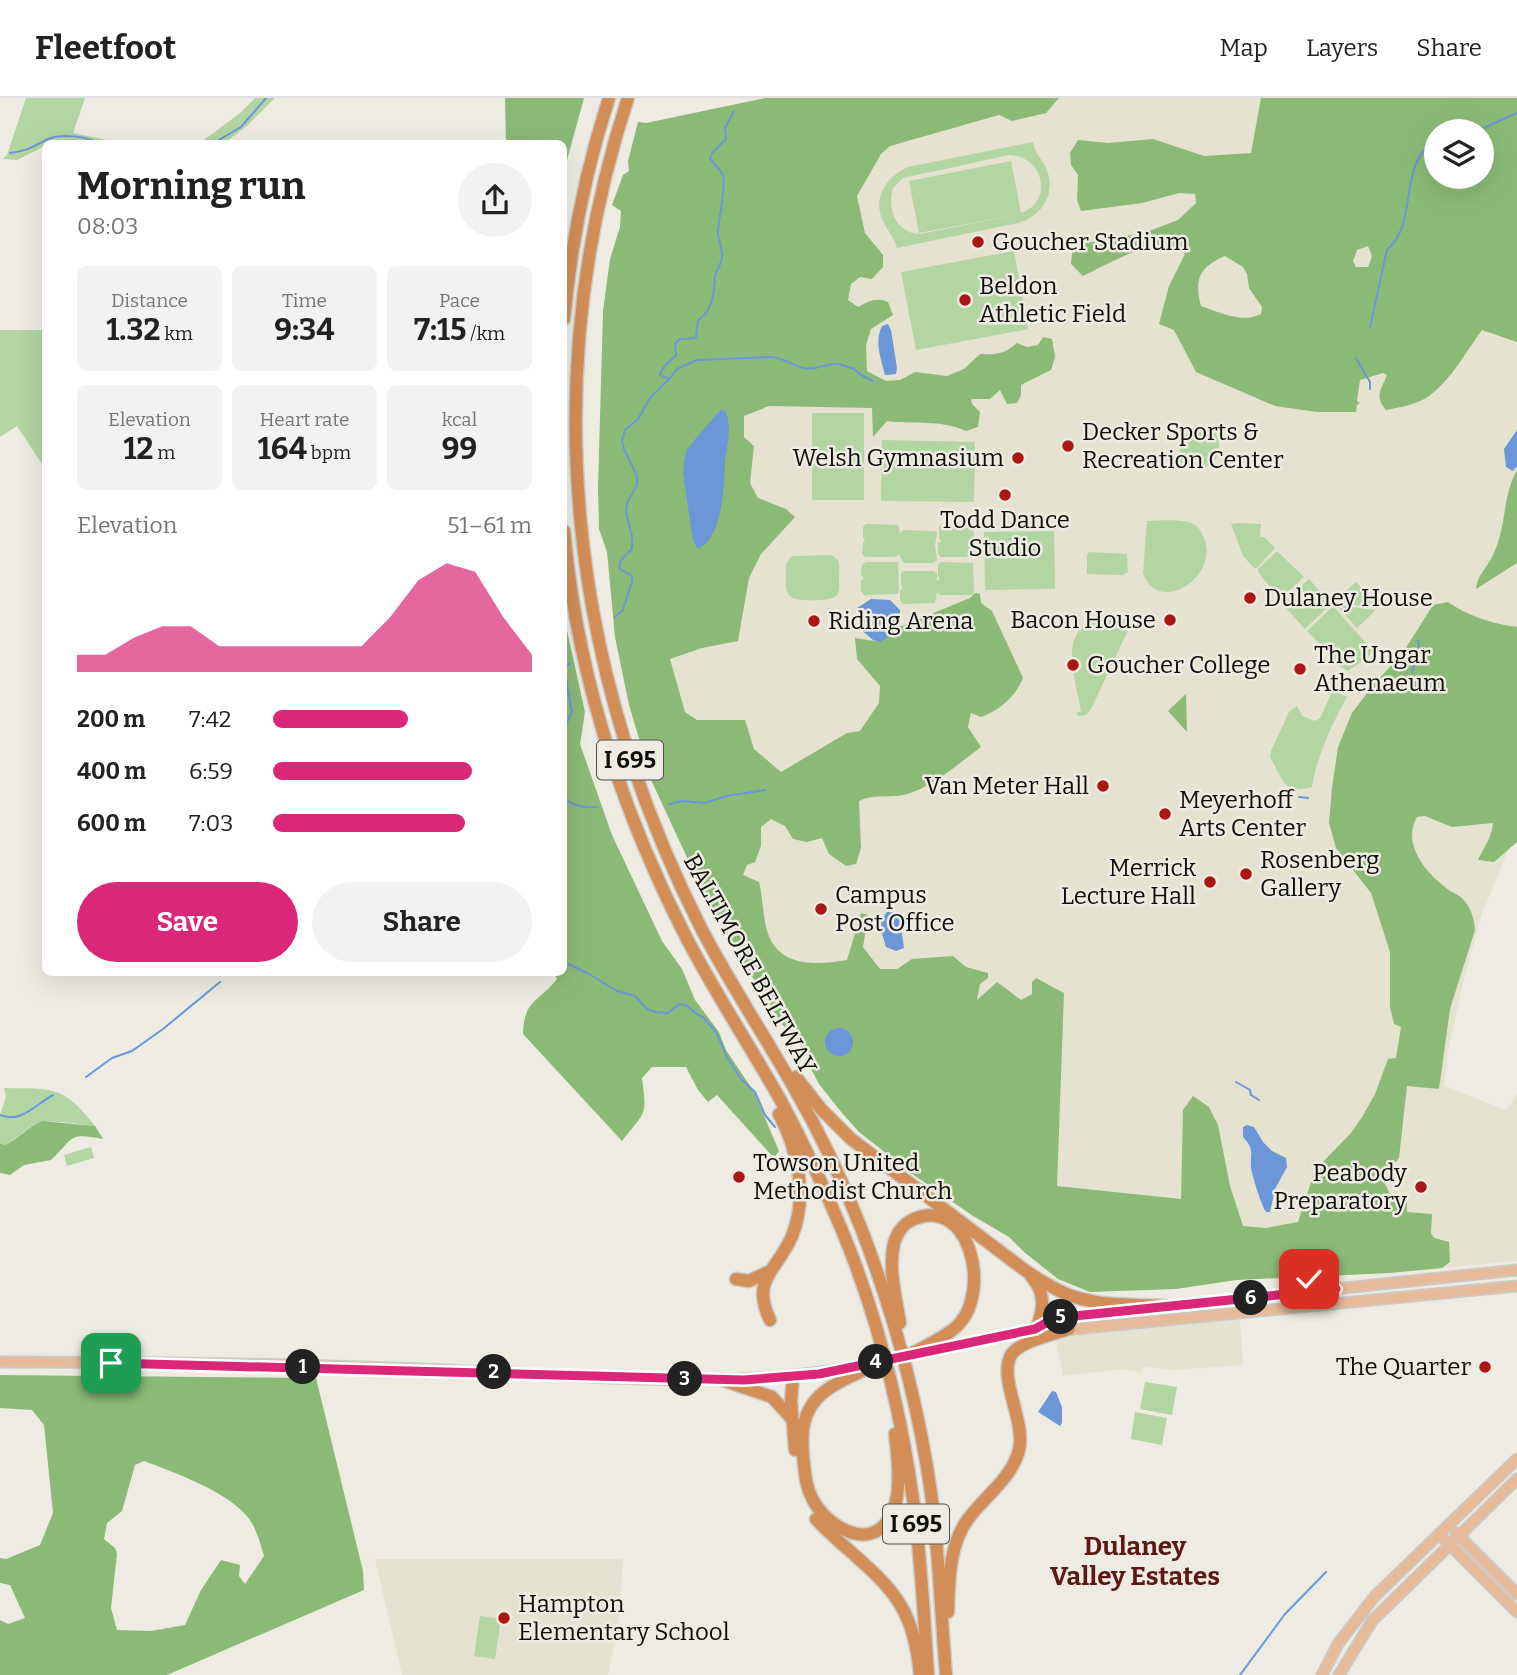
<!DOCTYPE html>
<html lang="en">
<head>
<meta charset="utf-8">
<style>
  :root { --surface:#fff; --page:#f2f2f2; --text:#222; --muted:#767676; --line:#e0e0e0; --accent:#db2777 }
  body { margin:0; font-family:Bitter,serif; background:var(--page); color:var(--text); height:100vh; display:flex; flex-direction:column; font-size:26px; white-space:nowrap }
  * { box-sizing:border-box; margin:0 }
  p { font-size:23px; color:var(--muted) }
  .icon { flex:none; width:38px; height:38px; fill:none; stroke:currentColor; stroke-width:2; stroke-linecap:round; stroke-linejoin:round }
  .map { position:relative; flex:1; overflow:hidden }
  .drawer { position:absolute; left:42px; top:42px; width:525px; height:836px; display:flex; flex-direction:column; background:var(--surface); border-radius:10px; box-shadow:0 7px 28px #0002 }
  .drawer>* { flex:none }
  .buttons { position:absolute; left:1424px; top:21px; display:grid; gap:14px }
  .buttons a { display:grid; place-items:center; width:70px; height:70px; border-radius:50%; background:var(--surface); box-shadow:0 7px 28px #0002; font-size:35px }
  .pin { position:absolute; display:grid; place-items:center; width:60px; height:60px; color:#fff; margin:-30px; border-radius:14px; box-shadow:0 4px 10px #0006 }
  .km { position:absolute; width:35px; height:35px; margin:-18px; border-radius:50%; background:#222; color:#fff; font-size:19px; line-height:35px; text-align:center }
  .round { display:grid; place-items:center; flex:none; width:74px; height:74px; border-radius:37px; background:var(--page) }
  .overview { display:flex; align-items:center; justify-content:space-between; height:119px; padding:0 35px }
  h1 { font-size:38px; font-weight:700; line-height:52px }
  .stats { display:grid; grid-template-columns:repeat(3,1fr); gap:10px; height:119px; padding:7px 35px }
  .stats div { display:grid; align-content:center; border-radius:10px; background:var(--page); text-align:center }
  .stats b { font-size:30px; font-weight:700 }
  .stats small { font-size:19px; font-weight:400 }
  .stats p { font-size:19px }
  .chart { height:196px; padding:14px 35px }
  .chart p { display:flex; justify-content:space-between }
  .chart svg { width:100%; height:126px; margin-top:7px; fill:var(--accent); opacity:.7 }
  .button { display:flex; gap:14px; margin-top:auto; padding:14px 35px }
  .button a { flex:1; height:80px; border-radius:42px; background:var(--accent); color:#fff; font-size:28px; font-weight:700; line-height:80px; text-align:center }
  .button a+a { background:var(--page); color:var(--text) }
  ul { padding:0 35px; list-style:none; font-size:23px }
  li { display:grid; grid-template-columns:112px 84px 1fr; align-items:center; height:52px }
  li i { height:18px; border-radius:9px; background:var(--accent) }
  header { display:flex; align-items:center; gap:42px; box-sizing:border-box; height:98px; padding:0 35px; background:var(--surface); border-bottom:2px solid var(--line) }
  header strong { font-size:33px }
  nav { display:flex; gap:38px; margin-inline-start:auto; font-size:24px }
  .map>svg:first-child { display:block }
  .built { fill:#e5e2d0; fill-rule:evenodd }
  .green { fill:#b2d5a3; fill-rule:evenodd }
  .forest { fill:#8bba76; fill-rule:evenodd }
  .water { fill:#6b96d7 }
  .lines { fill:none; stroke-linecap:round; stroke-linejoin:round }
  .stream { stroke:#6b96d7; stroke-width:2 }
  .major-casing { stroke:#cacac9; stroke-width:13 }
  .highway-casing { stroke:#cacac9; stroke-width:15 }
  .major { stroke:#e5bb9b; stroke-width:10 }
  .highway { stroke:#d38e58; stroke-width:12 }
  .major-bridge-casing { stroke:#cacac9; stroke-width:13; stroke-linecap:butt }
  .major-bridge { stroke:#e5bb9b; stroke-width:10 }
  .route-casing { stroke:#fff; stroke-width:14 }
  .route { stroke:#db2777; stroke-width:9 }
  .poi-dot { fill:#aa1813; stroke:#eeece2; stroke-width:2.5 }
  .labels { text-anchor:middle; stroke-width:5; stroke-linejoin:round; paint-order:stroke }
  .shield { fill:#eeece2; stroke:#50504a; stroke-width:2 }
  .shield-label { font-size:23px; font-weight:bold; fill:#0d0d09 }
  .poi-label { font-size:24px; fill:#0d0d09; stroke:#eeece2; text-anchor:start }
  .street-label { font-size:24px; fill:#0d0d09; stroke:#eeece2 }
  .neighbourhood-label { font-size:26px; font-weight:bold; fill:#5c1812; stroke:#eeece2 }
</style>
</head>
<body>
<header>
<strong>Fleetfoot</strong>
<nav><a>Map</a><a>Layers</a><a>Share</a></nav>
</header>
<div class="map">
<svg width="1517" height="1577" viewBox="0 0 1517 1577">
  <rect width="100%" height="100%" fill="#eeece2"/>
  <path class="built" d="M765,0h752v731l-35,85 -18,66 -15,66 -5,40 62,24 11,-16v167l-127,12 -154,7 -60,9 -324,-172 -214,-409zM1437,33h45v46h-45z
    M1240,1221l3,46 -69,5 -31,-4 -1,7 -20,-4 -59,7 -7,-35 26,-8z
    M375,1461h248l-4,62 -11,54h-206z"/>
  <path class="green" d="M26,0h59l-12,35 48,10 -75,1 -1,2 -28,14 -14,-1 4,-4z
    M255,0h20l-28,28 -23,17h-24l40,-30z
    M1033,44c2,11 7,15 12,24 13,25 -2,50 -27,57l-121,25c-3,-11 -8,-15 -13,-25 -13,-24 2,-46 24,-56zM1009,57c35,1 45,47 12,58l-10,-52 -102,20 10,52 101,-19 -100,20c-24,-1 -33,-24 -27,-46l10,-10z
    M1014,153l14,78 -112,21 -15,-78z
    M0,232h45v139l-28,-43 -17,11z
    M812,315h52v87h-52z
    M1204,327c17,5 17,20 12,34 -9,10 -21,12 -34,9l13,-4 4,-4 -9,-4 -4,4 3,4 -10,-1c-1,-18 6,-35 25,-38z
    M882,342l93,2 -1,60 -93,-1z
    M1147,423c13,0 37,-3 48,4 5,3 7,9 9,13 16,40 -47,78 -61,35z
    M1239,425l22,1 -1,13h4l11,11 -18,20h-3l-11,-12 -12,-32z
    M866,426l32,1 2,8 3,-3 32,1 2,2 -2,13 2,14 -4,3h-30l-4,-9 -4,3h-30l-3,-3 1,-11 2,-2 -2,-3v-11z
    M941,427h32l2,29 -3,3h-31l-3,-3v-11l3,-2 -2,-3v-11z
    M1054,433l1,58 -70,1 -1,-58z
    M1089,454l38,2 1,18 -5,3 -36,-1v-19z
    M1276,454h2l26,25 -24,22 -22,-27v-3z
    M831,457c11,5 8,14 8,24 0,5 1,12 -2,16 -4,7 -41,7 -47,1 -6,-6 -4,-14 -4,-21 -1,-9 -1,-13 7,-19z
    M866,464h32l1,30 -2,2 -33,1 -3,-4v-10l3,-3 -3,-2 1,-11z
    M941,464l32,1 1,29 -2,3h-32l-3,-3 -2,11 -32,1 -3,-4v-10l3,-2 -2,-3v-11l2,-3h31l3,3v7l3,-2 -2,-3v-11z
    M1309,481l22,25 -26,25 -23,-25z
    M1356,484l24,26 -42,-5 -1,-4z
    M1336,507l40,5 -19,18z
    M1333,508l39,44 -3,6 -21,15 -11,-6 -1,-4 -29,-30z
    M1129,514v16l-38,81 -5,6 -7,1 -3,-3 5,-2c-9,-47 -27,-95 42,-95l1,-3z
    M1333,592l14,7c-16,29 -29,56 -35,90 -29,8 -29,-8 -42,-30l1,-6 18,-39 8,-6 5,10 13,5 5,-3z
    M4,990c49,1 59,-3 91,38 -15,-1 -50,-9 -62,-1 -10,6 -17,15 -28,20l-5,-2v-28l6,-18z
    M91,1049l3,11 -27,8 -3,-11z
    M1145,1284l32,5 -5,28 -32,-6z
    M1135,1314l32,6 -5,27 -31,-6z
    M480,1518l21,3 -6,40 -21,-3z"/>
  <path class="forest" d="M505,0h79l-20,73v-27l-58,-1z
    M765,0h294l-13,15 -34,8 -13,-6 -109,31 -9,8 -24,42 8,37 18,22v12l-11,12 -12,-2 -9,7 -3,16 10,7c11,-6 18,-10 30,-5l5,13 -22,14 -5,16 1,26 19,10 14,-1 15,-8 32,4 17,-7 16,-15c16,1 25,0 37,-11l10,4 11,-2 5,-8 9,2 3,18 -4,13 -30,15v10l-4,8 -10,1 -7,-14 -10,9h-19l1,5 8,8 -2,15 -12,4c-25,-12 -52,-6 -79,-10l-14,16 -1,-29 -103,-2 -25,10v21l10,9 -4,37 8,15 28,11 9,8 -34,37 -12,24 -11,63 -36,7 -32,11 15,53 12,8h48l9,29 27,23 66,-39 13,-2 19,-28 1,-17 -23,-27 -2,-21c20,3 28,7 42,-10l73,-30 5,-5 5,1 1,9 11,8 31,67c-8,19 -23,32 -42,39l-10,-4 -3,14 13,20c-23,17 -47,39 -74,47 -16,5 -32,-1 -48,7l2,47 -5,16 -10,2 -17,-12 -7,-16 -15,4 -14,-3 -8,-13 -14,-7 -10,8v19l-6,16 -8,3 -4,10 16,7c3,11 3,22 5,33 5,50 41,52 83,45l14,-47 7,2 -5,32 17,22h17l15,-10 41,-3 13,11 22,6v5l-8,6 -3,16 20,-18 24,18 11,-6v-12l4,-4 28,15 -7,193 124,13 2,-89 10,-14 16,11 9,18 12,61 13,40 23,2 32,-6 17,-52 36,-37 11,-16 13,-23 13,-35 8,-1 5,-31 -7,-3 -4,-17v-55l-19,-59 -35,-45 -7,-25 3,-35 6,-41 14,-34 22,-29 28,-30 31,-49 15,-3c20,14 45,22 69,25v215l-23,20 -16,-2c6,-13 14,-23 15,-37l-41,4 -27,-11 -8,1c-15,26 7,54 28,70 5,5 13,7 18,12 8,9 11,19 12,31l-25,79 -11,80 -32,-3 -8,72 -17,20 8,16 17,9v9l25,2 -1,19 3,5 15,4 1,20 -8,6 -52,5 -154,7 -60,9 -86,3 -32,-13 -34,-27 -15,-15 -36,-21 -62,-43 -52,-41 -17,-19 -23,-29 -9,-17 -4,-16 -27,-30 -70,-116 -57,-123 -23,-77 -14,-68 -8,-85 -8,-23 -1,-41 5,-177 7,-52 10,-32 1,-16 -9,-6 11,-30 6,-4 -1,-10 10,-39 8,1z
    M1261,0h256v244l-35,-12c-16,22 -31,50 -53,66 -12,9 -29,11 -43,14 -12,-14 -5,-20 1,-35l-4,-2 -23,7 -3,21 3,2 -3,2 -1,7h-39l-42,-6 -79,-34 -22,-42 -15,-6 10,-38 16,-32c-7,-5 -17,-9 -25,-9 -16,-1 -61,23 -77,31l-12,-12 2,-19 71,-12 34,-13 18,-17 -1,-9 -16,-1 -37,10 -61,8 -4,-11 1,-25 -7,-10 -1,-12 8,-13 30,3 45,-4 51,17 47,-3zM1437,33h45v46h-45zM1368,148l4,10 -4,11h-12l-3,-6 4,-11zM1225,158l18,11 4,7 2,14 13,19 -1,7c-20,10 -41,-2 -60,-8 -7,-26 -2,-39 24,-50z
    M1517,372v93l-41,26c1,-14 11,-21 17,-34 14,-29 9,-58 24,-85z
    M564,519l21,95 -5,32 32,91 50,106 20,28 13,31 24,32 7,18 28,42 25,59 -5,7 -57,-63 -9,7 -10,-12 -12,-23h-34l-10,11c5,38 4,33 -20,63l-99,-107c1,-35 15,-31 34,-55l-3,-6h10z
    M1186,596l1,38 -19,-21z
    M42,1023l53,5 8,13c-37,-7 -28,-1 -52,21l-27,5 -14,10 -10,-2v-30l5,2c14,-6 23,-19 37,-24z
    M0,1277l316,3 47,193 1,19 -197,85h-167v-55l8,4 17,-6 -15,-33 -10,-2v-25l6,1 34,-14 13,-32 -9,-88 -12,-15 -32,-2zM144,1363c30,11 94,34 109,64 5,9 8,21 11,31l-19,28 -6,-8 1,-11 -19,-5 -20,30 -16,35 -34,6 -34,-1 -6,-22 6,-54 -2,-6 -11,-9 3,-16 15,-12 13,-46z"/>
  <path class="water" d="M888,226l3,6 6,38 -1,6 -11,1c-4,-16 -11,-34 -3,-49z
    M721,312l5,2c6,17 1,33 -1,50 -1,23 -2,76 -27,87l-5,-8 -10,-68c1,-7 1,-16 4,-23 3,-5 30,-37 34,-40z
    M1517,332v36l-4,5 -7,-4 -2,-18z
    M871,501l19,1 10,10c1,16 -7,25 -20,32l-7,-2 -14,-12 -2,-20z
    M887,814l12,1 5,35 -8,3 -10,-4 -6,-20 1,-7z
    M825 944a14 14 0 1 1 28 0a14 14 0 1 1-28 0Z
    M1247,1027l7,2 9,15 9,9 14,7 1,9 -12,22 -5,23h-4c-4,-5 -14,-37 -15,-44 -1,-16 4,-18 -8,-31v-10z
    M1052,1293l4,1 6,15v16l-2,3 -22,-14z"/>
  <g class="lines">
    <path class="stream" d="M1460,33l24,-3 33,-15
      M212,46l29,-17 25,-29
      M10,55c17,-2 22,-6 36,-13 14,-7 41,-4 55,4
      M1370,229l17,-77c33,-28 9,-88 50,-110
      M1356,260l14,24v7
      M670,280l7,-9 20,-9 74,-3c13,1 21,8 32,11 13,3 23,-5 34,-4 7,0 9,4 16,4l8,7 12,6
      M615,519l8,-7 9,-29v-5l-12,-7c-2,-9 6,-14 12,-20v-13l-6,-23 1,-10 10,-18v-9l-13,-27 -2,-9 3,-10 13,-11 12,-21 19,-19 -9,-4 3,-7 13,-13 -1,-11 5,-5 16,-1 2,-18c15,-9 16,-27 17,-43 1,-7 7,-13 7,-21 1,-9 -5,-17 -4,-26 1,-13 8,-42 5,-54 -2,-7 -9,-11 -13,-18l2,-5 14,-14 -1,-11 9,-17
      M1412,574l7,-22 -1,-10
      M564,651l2,-25 6,-12 -7,-39 1,-7 4,-2
      M1299,699l9,1
      M564,700c9,9 21,10 34,9
      M669,706l14,-3 22,2 21,-7 39,-6
      M564,864l25,12 28,17 18,5 12,13 8,3 13,1 11,-9 7,1 12,10 5,2 13,15 11,25 14,22 14,13 10,23 10,12
      M232,876l2,-1
      M86,979l26,-19 20,-7 31,-22 57,-47
      M1236,984l14,8 1,5 8,5
      M0,1017c21,9 36,-11 53,-20
      M1240,1577l45,-61 41,-42"/>
    <g class="major-casing">
      <path id="major" d="M1296,1166l13,15 21,8
        M1162,1209l355,-37
        M1063,1232l454,-44
        M919,1255l117,-24 19,-11 77,-9
        M0,1264c155,0 310,2 465,9 135,5 273,21 406,-8
        M1456,1435l61,61
        M1444,1441l73,73
        M1322,1577l16,-31 37,-48 142,-137
        M1339,1577l33,-54 145,-142"/>
    </g>
    <g class="highway-casing">
      <path id="highway" d="M628,0c-92,280 -59,569 73,830 28,54 62,105 92,158 26,45 49,93 68,142 33,86 57,174 70,265 8,60 10,121 15,182
        M564,221c7,-75 22,-150 45,-221
        M564,433c13,143 57,279 122,406 29,56 64,109 95,164 22,41 42,84 60,127 36,86 59,179 72,271 8,58 11,117 15,176
        M796,979l25,32 30,30 175,132c12,8 25,16 38,22 32,14 69,11 103,13
        M1031,1178c15,17 13,33 5,53
        M736,1181l13,2 19,-9
        M770,1222c-20,-41 8,-50 22,-84 16,-39 6,-86 -13,-122
        M900,1225c-4,-25 -12,-55 -6,-80 3,-10 10,-20 20,-24 56,-23 77,71 45,105 -12,13 -34,22 -50,31
        M879,1264c-21,13 -54,22 -67,43 -11,16 -10,33 -9,51 2,15 2,29 9,42 12,26 56,55 77,21 14,-22 9,-59 6,-85
        M793,1279l-2,24 4,49
        M722,1282l50,17 20,22
        M816,1421c26,29 66,54 85,87 12,20 17,47 19,69
        M948,1514c1,-32 1,-67 20,-93 17,-23 44,-41 51,-69 7,-29 -21,-71 -8,-95 9,-14 43,-21 58,-26"/>
    </g>
    <use href="#major" class="major"/>
    <use href="#highway" class="highway"/>
    <g class="major-bridge-casing">
      <path id="major-bridge" d="M879,1264l30,-7"/>
    </g>
    <use href="#major-bridge" class="major-bridge"/>
  </g>
  <g class="lines">
    <g class="route-casing">
      <path id="route" d="M111,1265l633,17 75,-6 216,-45 20,-11 281,-29 -27,-10"/>
    </g>
    <use href="#route" class="route"/>
  </g>
  <g class="poi-dot">
    <circle cx="978" cy="144" r="7"/>
    <circle cx="965" cy="202" r="7"/>
    <circle cx="1068" cy="348" r="7"/>
    <circle cx="1018" cy="360" r="7"/>
    <circle cx="1005" cy="397" r="7"/>
    <circle cx="1250" cy="500" r="7"/>
    <circle cx="1170" cy="522" r="7"/>
    <circle cx="814" cy="523" r="7"/>
    <circle cx="1073" cy="567" r="7"/>
    <circle cx="1300" cy="571" r="7"/>
    <circle cx="1103" cy="688" r="7"/>
    <circle cx="1165" cy="716" r="7"/>
    <circle cx="1246" cy="776" r="7"/>
    <circle cx="1210" cy="784" r="7"/>
    <circle cx="821" cy="811" r="7"/>
    <circle cx="739" cy="1079" r="7"/>
    <circle cx="1421" cy="1089" r="7"/>
    <circle cx="1485" cy="1269" r="7"/>
    <circle cx="504" cy="1520" r="7"/>
  </g>
  <g class="labels">
    <g class="shield">
      <rect x="597" y="642.5" width="66" height="39" rx="5"/>
      <rect x="883" y="1406.5" width="66" height="39" rx="5"/>
    </g>
    <g class="shield-label">
      <text x="630" y="670">I 695</text>
      <text x="916" y="1434">I 695</text>
    </g>
    <g class="poi-label">
      <text x="992" y="152">Goucher Stadium</text>
      <text x="979" y="196">Beldon<tspan x="979" dy="28">Athletic Field</tspan></text>
      <text x="1082" y="342">Decker Sports &amp;<tspan x="1082" dy="28">Recreation Center</tspan></text>
      <text x="1004" y="368" text-anchor="end">Welsh Gymnasium</text>
      <text x="1005" y="430" text-anchor="middle">Todd Dance<tspan x="1005" dy="28">Studio</tspan></text>
      <text x="1264" y="508">Dulaney House</text>
      <text x="1156" y="530" text-anchor="end">Bacon House</text>
      <text x="828" y="531">Riding Arena</text>
      <text x="1314" y="565">The Ungar<tspan x="1314" dy="28">Athenaeum</tspan></text>
      <text x="1087" y="575">Goucher College</text>
      <text x="1089" y="696" text-anchor="end">Van Meter Hall</text>
      <text x="1179" y="710">Meyerhoff<tspan x="1179" dy="28">Arts Center</tspan></text>
      <text x="1260" y="770">Rosenberg<tspan x="1260" dy="28">Gallery</tspan></text>
      <text x="1196" y="778" text-anchor="end">Merrick<tspan x="1196" dy="28">Lecture Hall</tspan></text>
      <text x="835" y="805">Campus<tspan x="835" dy="28">Post Office</tspan></text>
      <text x="753" y="1073">Towson United<tspan x="753" dy="28">Methodist Church</tspan></text>
      <text x="1407" y="1083" text-anchor="end">Peabody<tspan x="1407" dy="28">Preparatory</tspan></text>
      <text x="1471" y="1277" text-anchor="end">The Quarter</text>
      <text x="518" y="1514">Hampton<tspan x="518" dy="28">Elementary School</tspan></text>
    </g>
    <g class="street-label">
      <text transform="translate(750 866) rotate(61)" y="8">BALTIMORE BELTWAY</text>
    </g>
    <g class="neighbourhood-label">
      <text x="1135" y="1457">Dulaney<tspan x="1135" dy="30">Valley Estates</tspan></text>
    </g>
  </g>
</svg>
<div class="buttons">
<a><svg class="icon" aria-label="layers" viewBox="0 0 24 24"><path d="M12 4l9 5-9 5-9-5zM3 14l9 5 9-5"/></svg></a>
</div>
<div class="pin" style="left:111px;top:1265px;background:#1e9e55"><svg class="icon" aria-label="arrive" viewBox="0 0 24 24"><path d="M6 21V4h12l-3 4 3 4H6"/></svg></div>
<div class="pin" style="left:1309px;top:1181px;background:#d93025"><svg class="icon" aria-label="check" viewBox="0 0 24 24"><path d="M5 12l5 5 9-10"/></svg></div>
<b class="km" style="left:303px;top:1269px">1</b>
<b class="km" style="left:494px;top:1274px">2</b>
<b class="km" style="left:685px;top:1281px">3</b>
<b class="km" style="left:876px;top:1264px">4</b>
<b class="km" style="left:1061px;top:1219px">5</b>
<b class="km" style="left:1251px;top:1200px">6</b>
<section class="drawer">
<div class="overview"><div><h1>Morning run</h1><p>08:03</p></div><a class="round"><svg class="icon" aria-label="share" viewBox="0 0 24 24"><path d="M12 15V3M7 8l5-5 5 5M5 13v7h14v-7"/></svg></a></div>
<div class="stats">
<div><p>Distance</p><b>1.32<small> km</small></b></div>
<div><p>Time</p><b>9:34</b></div>
<div><p>Pace</p><b>7:15<small> /km</small></b></div>
</div>
<div class="stats">
<div><p>Elevation</p><b>12<small> m</small></b></div>
<div><p>Heart rate</p><b>164<small> bpm</small></b></div>
<div><p>kcal</p><b>99</b></div>
</div>
<div class="chart"><p><span>Elevation</span>51–61 m</p>
<svg viewBox="0 0 160 44" preserveAspectRatio="none"><path d="M0 44V38L10 38L20 32L30 28L40 28L50 35L60 35L70 35L80 35L90 35L100 35L110 25L120 12L130 6L140 9L150 25L160 38V44z"/></svg>
</div>
<ul>
<li><b>200 m</b>7:42<i style="width:52%"></i></li>
<li><b>400 m</b>6:59<i style="width:77%"></i></li>
<li><b>600 m</b>7:03<i style="width:74%"></i></li>
</ul>
<div class="button"><a>Save</a><a>Share</a></div>
</section>
</div>
</body>
</html>
